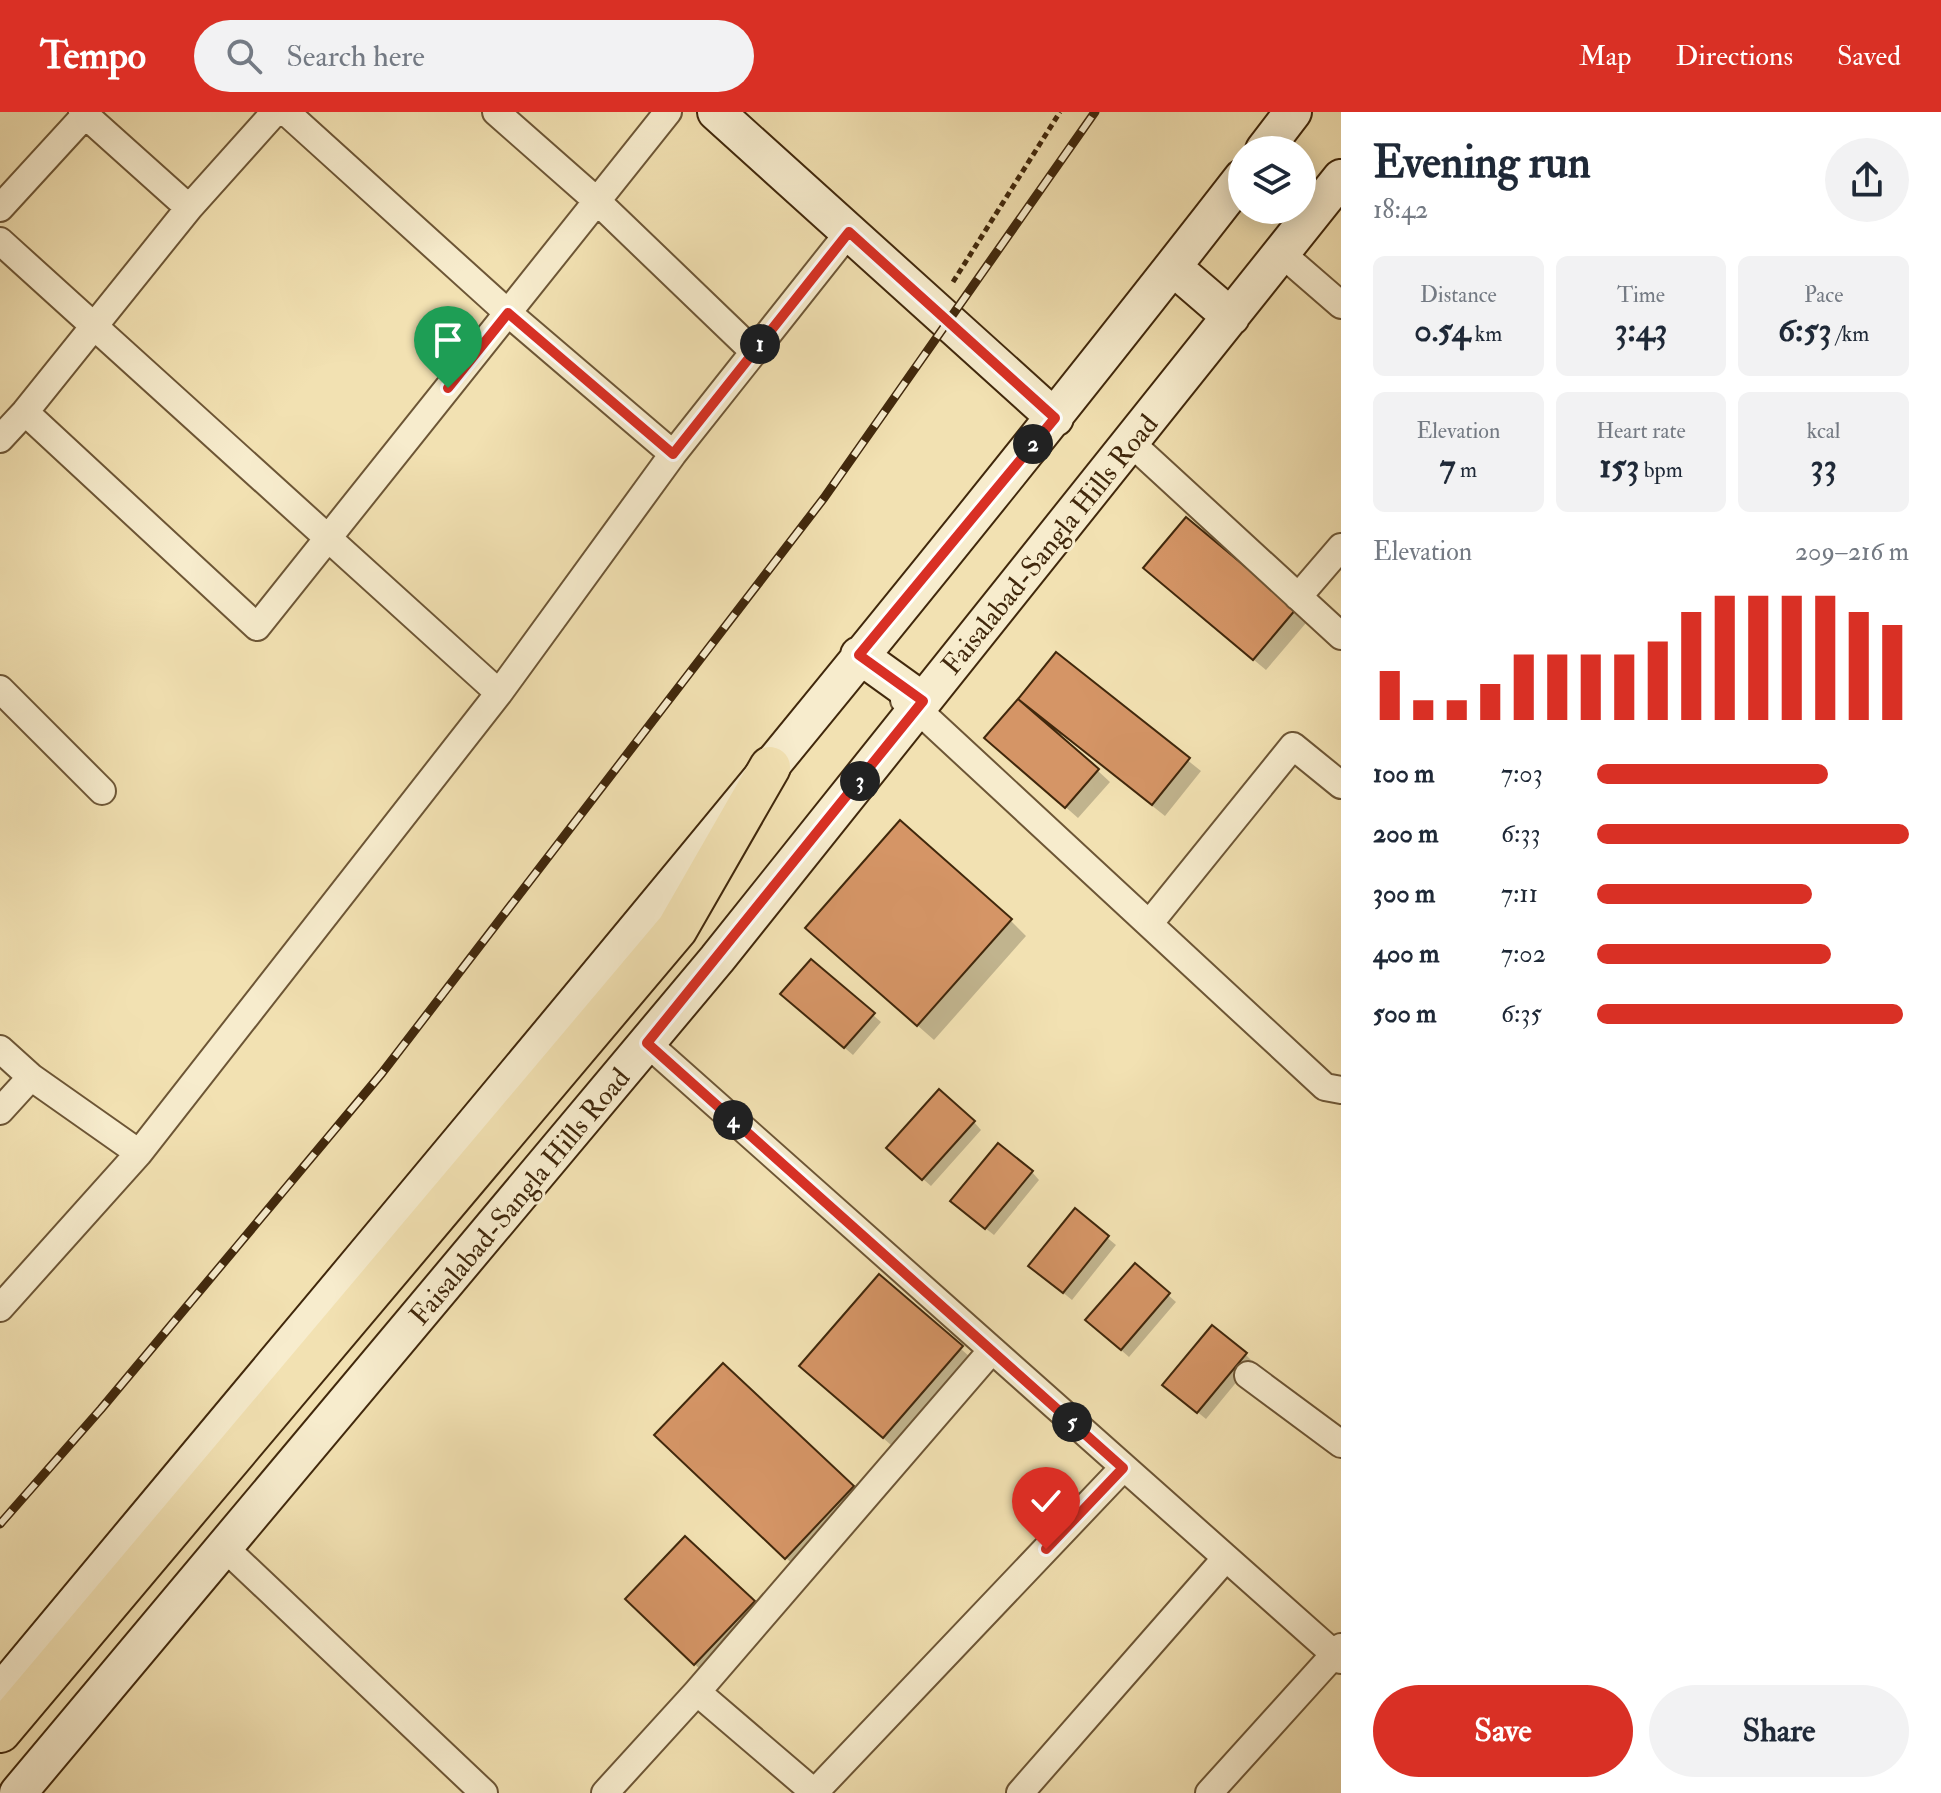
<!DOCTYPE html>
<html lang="en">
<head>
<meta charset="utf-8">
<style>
  :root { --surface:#fff; --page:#f2f2f3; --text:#1f2937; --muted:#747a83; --accent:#d93025 }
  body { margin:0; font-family:"IM FELL Double Pica",serif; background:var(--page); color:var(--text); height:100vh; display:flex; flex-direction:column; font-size:30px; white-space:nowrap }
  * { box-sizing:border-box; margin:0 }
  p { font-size:26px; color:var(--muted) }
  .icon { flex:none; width:44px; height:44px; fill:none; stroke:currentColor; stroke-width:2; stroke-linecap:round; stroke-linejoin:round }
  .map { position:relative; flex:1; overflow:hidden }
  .sheet { display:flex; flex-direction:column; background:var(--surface); width:600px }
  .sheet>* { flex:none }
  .fabs { position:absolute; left:1228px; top:24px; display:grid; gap:16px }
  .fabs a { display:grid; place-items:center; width:88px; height:88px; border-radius:50%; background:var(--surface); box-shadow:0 4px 20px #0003; font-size:40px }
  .pin { position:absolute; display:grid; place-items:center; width:68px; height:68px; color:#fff; margin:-82px -34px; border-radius:50% 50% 50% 0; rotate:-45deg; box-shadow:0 0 8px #0007 }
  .pin .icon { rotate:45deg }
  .km { position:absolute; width:40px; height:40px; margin:-20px; border-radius:50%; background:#222; color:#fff; font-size:22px; line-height:40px; text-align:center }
  .round { display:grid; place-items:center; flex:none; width:84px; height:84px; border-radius:42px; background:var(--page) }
  .overview { display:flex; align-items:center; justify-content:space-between; height:136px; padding:0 32px }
  h1 { font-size:44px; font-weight:700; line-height:60px }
  .stats { display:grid; grid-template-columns:repeat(3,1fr); gap:12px; height:136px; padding:8px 32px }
  .stats div { display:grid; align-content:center; border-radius:12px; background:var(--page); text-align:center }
  .stats b { font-size:34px; font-weight:700 }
  .stats small { font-size:22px; font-weight:400 }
  .stats p { font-size:22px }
  .chart { height:224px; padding:16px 32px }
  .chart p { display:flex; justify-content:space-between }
  .chart svg { width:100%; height:144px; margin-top:8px; stroke:var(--accent); stroke-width:6 }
  .button { display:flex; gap:16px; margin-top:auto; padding:16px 32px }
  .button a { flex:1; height:92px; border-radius:48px; background:var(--accent); color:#fff; font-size:32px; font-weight:700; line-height:92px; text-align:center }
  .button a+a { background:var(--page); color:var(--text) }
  ul { padding:0 32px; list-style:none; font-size:26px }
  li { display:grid; grid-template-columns:128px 96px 1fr; align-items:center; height:60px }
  li i { height:20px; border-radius:10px; background:var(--accent) }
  header { display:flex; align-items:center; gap:48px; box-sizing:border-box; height:112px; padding:0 40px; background:var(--accent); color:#fff }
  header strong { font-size:38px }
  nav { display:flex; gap:44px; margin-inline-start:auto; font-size:28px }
  .search { width:560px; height:72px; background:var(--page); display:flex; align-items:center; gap:20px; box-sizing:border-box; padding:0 28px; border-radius:44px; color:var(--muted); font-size:30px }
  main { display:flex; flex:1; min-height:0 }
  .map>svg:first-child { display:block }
  .shadow { fill:#0003 }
  .building { fill:#d59566; stroke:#41280c; stroke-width:2 }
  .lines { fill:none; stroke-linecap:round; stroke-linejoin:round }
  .street-casing { stroke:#6d5636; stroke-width:30 }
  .secondary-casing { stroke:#41280c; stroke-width:40 }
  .primary-casing { stroke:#41280c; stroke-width:44 }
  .path { stroke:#41280c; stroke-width:5; stroke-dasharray:6 4; stroke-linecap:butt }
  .street { stroke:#f7eccd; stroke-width:26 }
  .secondary { stroke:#f7eccd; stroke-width:36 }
  .primary { stroke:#f2e1b2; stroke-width:40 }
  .rail-casing { stroke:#41280c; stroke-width:9 }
  .rail { stroke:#f7eccd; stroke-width:6; stroke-dasharray:18; stroke-linecap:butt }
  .route-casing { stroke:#fff; stroke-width:16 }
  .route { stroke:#d93025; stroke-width:10 }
  .labels { text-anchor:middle; stroke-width:6; stroke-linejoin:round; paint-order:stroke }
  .street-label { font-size:28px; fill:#41280c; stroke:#f7eccd }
</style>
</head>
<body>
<header>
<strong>Tempo</strong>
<div class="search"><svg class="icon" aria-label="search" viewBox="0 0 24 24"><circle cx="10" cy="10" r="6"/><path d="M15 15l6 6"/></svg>Search here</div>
<nav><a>Map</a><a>Directions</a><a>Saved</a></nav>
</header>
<main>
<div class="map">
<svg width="1341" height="1681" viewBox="0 0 1341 1681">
  <rect width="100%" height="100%" fill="#f2e1b2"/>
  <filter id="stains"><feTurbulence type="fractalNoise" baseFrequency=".0025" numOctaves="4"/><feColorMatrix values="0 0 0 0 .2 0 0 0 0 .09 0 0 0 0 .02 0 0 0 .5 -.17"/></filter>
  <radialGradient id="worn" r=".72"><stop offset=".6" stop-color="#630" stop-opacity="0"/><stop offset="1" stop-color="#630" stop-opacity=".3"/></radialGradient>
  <path class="shadow" d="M1186,408l120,103 -40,47 -108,-90z
    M1056,543l145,116 -36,45 -103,-82 -2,2 50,46 -32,36 -91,-80z
    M1010,808l16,16 -92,104 -110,-97z
    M791,890l82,13 8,7 -28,33z
    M974,1010l7,8 -50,56 -35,-31z
    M1032,1060l7,8 -45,55 -33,-26z
    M1075,1099l41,34 -44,55 -33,-27z
    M1135,1154l41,36 -47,55 -33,-29z
    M879,1165l99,87 -78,89 -98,-87z
    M1245,1242l8,8 -47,57 -33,-27z
    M673,1339l179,37 16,16 -66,69z
    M627,1487l127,3 12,12 -59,62z"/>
  <path class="building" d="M1186,405l110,92 -43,51 -110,-92z
    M1056,540l134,106 -38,47 -134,-106z
    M1018,587l81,70 -34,39 -81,-70z
    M900,708l112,99 -95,107 -112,-98z
    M811,847l64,54 -31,35 -64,-54z
    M939,977l36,32 -53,59 -36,-32z
    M998,1031l35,28 -48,58 -35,-28z
    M1075,1096l34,28 -46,57 -35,-27z
    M1135,1151l35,30 -49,57 -36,-30z
    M879,1162l84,72 -80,92 -84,-72z
    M1212,1213l35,28 -50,60 -35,-28z
    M723,1251l131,123 -69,73 -131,-124z
    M685,1424l70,65 -61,64 -69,-66z"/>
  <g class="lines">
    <g class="street-casing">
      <path id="street" d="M82,0l107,96
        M286,0l222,201 165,141
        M496,0l101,89 157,151
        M0,96l88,-96
        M0,129l499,452
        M1281,141l60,52
        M25,300l232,215 411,-515
        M0,327l25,-27 164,-204 86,-96
        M1130,330l211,194
        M1298,485l43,-50
        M0,577l102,102
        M904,588l13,9 408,378 16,3
        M1149,812l144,-178 48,39
        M647,931l694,617
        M0,937l31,28 -31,34
        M31,965l108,76
        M0,1196l139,-155 360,-460 174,-239 176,-222
        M1248,1263l93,69
        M225,1436l259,245
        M697,1580l118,101
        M605,1681l92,-101 295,-342
        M814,1681l309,-325
        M1020,1681l205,-234
        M1209,1681l132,-146"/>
    </g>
    <g class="secondary-casing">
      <path id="secondary" d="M716,0l339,306
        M1264,38l29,-38
        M1173,155l58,50
        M859,543l64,46
        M0,1581c417,-502 841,-999 1242,-1515
        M18,1681l699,-834 624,-781"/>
    </g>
    <g class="primary-casing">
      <path id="primary" d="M0,1620l677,-803 93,-162"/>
    </g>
    <path class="path" d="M953,170l107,-170"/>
    <use href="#street" class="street"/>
    <use href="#secondary" class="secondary"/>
    <use href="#primary" class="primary"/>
    <g class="rail-casing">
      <path id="rail" d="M0,1412l101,-115 281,-336 442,-575 271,-386"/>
    </g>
    <use href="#rail" class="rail"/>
  </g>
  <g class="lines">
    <g class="route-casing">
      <path id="route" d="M448,276l60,-75 165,141 176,-222 206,186 -196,237 64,46 -276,342 476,425 -77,81"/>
    </g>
    <use href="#route" class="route"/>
  </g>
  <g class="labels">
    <g class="street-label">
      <text transform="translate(1049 432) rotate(-51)" y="10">Faisalabad-Sangla Hills Road</text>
      <text transform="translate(519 1084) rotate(-50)" y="10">Faisalabad-Sangla Hills Road</text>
    </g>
  </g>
  <rect width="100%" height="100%" filter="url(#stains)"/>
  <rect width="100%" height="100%" fill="url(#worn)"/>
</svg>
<div class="fabs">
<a><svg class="icon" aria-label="layers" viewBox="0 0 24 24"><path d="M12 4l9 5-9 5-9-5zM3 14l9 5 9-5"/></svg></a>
</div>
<div class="pin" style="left:448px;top:276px;background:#1e9e55"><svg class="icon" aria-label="arrive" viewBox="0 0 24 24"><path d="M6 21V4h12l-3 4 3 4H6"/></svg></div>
<div class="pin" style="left:1046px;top:1437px;background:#d93025"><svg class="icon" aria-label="check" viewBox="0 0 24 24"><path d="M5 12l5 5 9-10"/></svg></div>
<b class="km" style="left:760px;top:232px">1</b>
<b class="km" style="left:1033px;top:332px">2</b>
<b class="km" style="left:860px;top:669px">3</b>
<b class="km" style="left:733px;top:1008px">4</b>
<b class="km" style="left:1072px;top:1310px">5</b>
</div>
<section class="sheet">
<div class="overview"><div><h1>Evening run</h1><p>18:42</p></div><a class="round"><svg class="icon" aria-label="share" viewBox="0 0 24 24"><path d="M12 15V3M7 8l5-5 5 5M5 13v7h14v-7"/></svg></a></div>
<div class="stats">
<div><p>Distance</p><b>0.54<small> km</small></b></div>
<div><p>Time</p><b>3:43</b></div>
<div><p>Pace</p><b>6:53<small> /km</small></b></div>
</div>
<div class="stats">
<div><p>Elevation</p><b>7<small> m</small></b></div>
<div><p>Heart rate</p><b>153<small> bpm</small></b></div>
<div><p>kcal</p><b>33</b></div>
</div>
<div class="chart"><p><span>Elevation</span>209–216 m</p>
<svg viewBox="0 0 160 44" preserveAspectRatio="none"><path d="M5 44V29M15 44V38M25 44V38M35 44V33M45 44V24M55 44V24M65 44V24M75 44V24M85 44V20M95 44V11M105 44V6M115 44V6M125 44V6M135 44V6M145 44V11M155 44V15"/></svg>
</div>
<ul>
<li><b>100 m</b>7:03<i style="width:74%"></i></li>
<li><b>200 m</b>6:33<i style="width:100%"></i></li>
<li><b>300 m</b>7:11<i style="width:69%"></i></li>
<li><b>400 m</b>7:02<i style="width:75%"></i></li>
<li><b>500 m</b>6:35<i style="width:98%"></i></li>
</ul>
<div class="button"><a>Save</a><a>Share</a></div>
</section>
</main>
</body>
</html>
